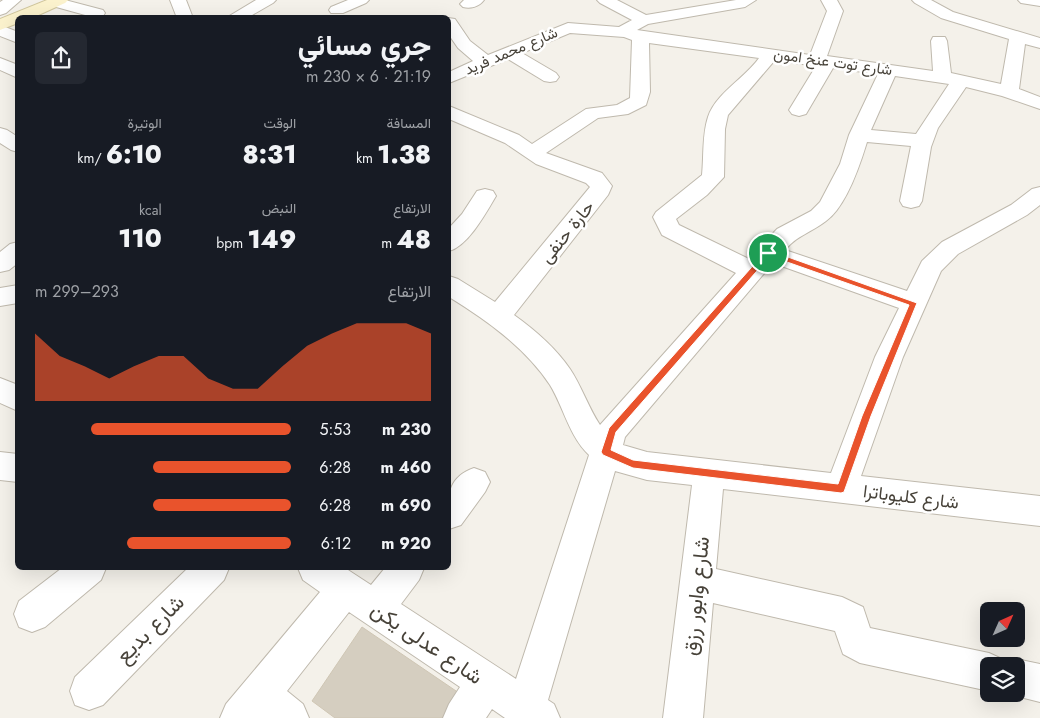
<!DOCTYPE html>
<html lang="ar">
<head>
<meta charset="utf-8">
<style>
  :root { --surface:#171b24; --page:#242831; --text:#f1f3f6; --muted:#9ea1a6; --accent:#e9532c }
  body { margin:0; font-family:Jost,Vazirmatn,sans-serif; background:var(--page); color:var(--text); direction:rtl; height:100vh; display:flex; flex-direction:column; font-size:19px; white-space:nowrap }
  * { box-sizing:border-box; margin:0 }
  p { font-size:16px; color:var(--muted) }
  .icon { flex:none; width:28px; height:28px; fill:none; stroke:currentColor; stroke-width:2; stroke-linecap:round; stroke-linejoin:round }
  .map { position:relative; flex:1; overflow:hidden; direction:ltr }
  .drawer { position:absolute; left:15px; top:15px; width:436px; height:555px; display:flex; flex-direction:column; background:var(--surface); border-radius:8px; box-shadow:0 5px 20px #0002; direction:rtl }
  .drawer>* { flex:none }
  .needle { width:32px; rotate:45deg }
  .buttons { position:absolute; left:980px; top:602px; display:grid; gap:10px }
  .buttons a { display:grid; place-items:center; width:45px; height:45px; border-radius:8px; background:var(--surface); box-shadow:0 5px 20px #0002; font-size:25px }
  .pin { position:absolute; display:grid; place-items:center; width:42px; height:42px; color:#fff; margin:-21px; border:2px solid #fff; border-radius:50%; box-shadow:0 1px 5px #0007 }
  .round { display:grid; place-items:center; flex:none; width:52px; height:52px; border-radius:8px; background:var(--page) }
  .overview { display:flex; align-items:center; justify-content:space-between; height:85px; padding:0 20px }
  h1 { font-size:28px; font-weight:800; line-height:38px }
  .metrics { display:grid; grid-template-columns:repeat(3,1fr); gap:8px; height:85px; padding:5px 20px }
  .metrics div { display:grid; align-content:center }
  .metrics b { font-size:25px; font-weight:800 }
  .metrics small { font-size:14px; font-weight:400 }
  .metrics p { font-size:14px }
  .chart { height:140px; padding:10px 20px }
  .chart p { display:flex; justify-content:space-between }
  .chart svg { width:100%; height:90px; margin-top:5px; fill:var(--accent); opacity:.7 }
  ul { padding:0 20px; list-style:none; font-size:16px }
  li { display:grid; grid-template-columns:80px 60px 1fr; align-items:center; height:38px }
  li i { height:12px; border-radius:6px; background:var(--accent) }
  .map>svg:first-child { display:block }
  .building { fill:#d5cec0; stroke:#cfc6b4 }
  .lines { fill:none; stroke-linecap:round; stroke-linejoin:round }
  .minor-casing { stroke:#bfb9ad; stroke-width:2 }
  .secondary-casing { stroke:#d0c69d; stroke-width:2 }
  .minor { fill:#fff; fill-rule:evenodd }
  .secondary { fill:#fbf2cd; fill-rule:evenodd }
  .route { fill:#e9532c; stroke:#fff; fill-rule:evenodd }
  .labels { text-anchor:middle; stroke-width:5; stroke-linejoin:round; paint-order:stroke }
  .far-street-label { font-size:15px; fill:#474239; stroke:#fff }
  .street-label { font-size:18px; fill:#474239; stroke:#fff }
  .near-street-label { font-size:21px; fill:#474239; stroke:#fff }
</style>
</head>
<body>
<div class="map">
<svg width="1040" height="718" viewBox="0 0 1040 718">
  <rect width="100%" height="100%" fill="#f4f1ea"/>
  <path class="building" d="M362,627l97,66 -15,25h-109l-23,-17z"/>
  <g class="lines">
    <g class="minor-casing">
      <path id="minor" d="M3,0h18l-15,13 -6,2v-13z
        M48,0h17l38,10 2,3 -2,3 -7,2 -47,-13 -3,-3z
        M170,0h16l7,18h-16z
        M256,0h20l-3,3 -26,15h-21z
        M348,0h21l-3,3 -23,10h-12l-2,-3 2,-3z
        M464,0h20c-5,7 -14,9 -21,7l-3,-3z
        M597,0h20l29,15 90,-15h20l-11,7 -97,17 -11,6 173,25 17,-44 -6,-11h16l6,11 -16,45 106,15 -2,-30 2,-4h12l2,4 4,32 50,11 8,-45 -68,-21 -26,-15 -3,-3h19l22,12 87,26v10l-15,-4 -6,45 21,8v12l-38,-13 -36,-9 -28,41 -7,19 -9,54 -3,5 -8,2 -8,-2 -3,-5 11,-55 -44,-4c-7,23 -21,65 -41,79 -14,11 -30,15 -41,29l122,41 15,-30 20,-19 69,-37 21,-16 8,-2v18l-13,10 -69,39 -17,17 -38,86 -42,119 179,20v30l-317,-37 -7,80 126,28 21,10 7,21 119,25 13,6 3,5 11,-5 24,5v38l-32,-8h8v-28h-27v25l-129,-28 -17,-9 -8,-23 -122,-28 -10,115h-40l29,-233 -45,-5 -32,-9 -67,229 6,4 6,14h-55l-13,-9 -6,9h-43l6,-14 11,-17 -111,-75 -62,79 16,13 6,14h-89l6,-14 94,-112 -17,-12 -5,-12h47l26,17 14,-17h39l-5,12 -18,24 115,75 73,-224c-20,-19 -25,-47 -39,-70 -25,-38 -64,-65 -101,-88v-21l9,3 37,23 95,-115 -4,-4 -50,-19 -31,-21 -56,-24v-13l70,29 13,9 54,-35 31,-4 13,-7 2,-58 -8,-3 -54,-4 -48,20 34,20 3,4 -3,4 -6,1 -6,-1 -36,-22 -59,24v-11l24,-11 -15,-13 -9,-13 -1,-17 7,1 15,22 18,14 80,-32 51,4 13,-7 -32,-17zM649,43l110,15c-14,20 -43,35 -51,59 -6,18 -4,39 -6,58l-46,37 -3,5 9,18 74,38 -136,152c-12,-18 -18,-38 -30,-56 -15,-22 -35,-39 -56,-54l94,-120 4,-9 -10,-13 -56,-20 52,-35 30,-4 18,-9 4,-13zM775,60l41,6 -27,44 3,4 7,2 7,-2 27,-46 45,6 -29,61 -9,29 -20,38 -9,9 -34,18 -28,30 -70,-34 -3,-6 31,-24 17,-18 1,-48 3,-14zM895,76l54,8 -33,50 -45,-4zM773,263l126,45 -24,49 -44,116 -184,-21 -24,-7 2,-8z
        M1018,0h22v6l-19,-3z
        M0,25l18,7v11l-18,-7z
        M0,58l18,7v13l-18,-8z
        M0,128l7,2 11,7v15l-7,-2 -11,-7z
        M485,189l8,2 3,5c-10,17 -28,50 -47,55v-23l13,-14 15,-23z
        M18,242v21l-9,7 -9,2v-20l10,-8z
        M18,285v18l-18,3v-18z
        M0,378l18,7v26l-18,-8z
        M0,452l18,2v28l-18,-2z
        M474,468l11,4 5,10 -5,10 -24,33 -12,4c0,-27 -6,-50 25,-61z
        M62,568h44l-5,12 -56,47 -13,5 -13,-5 -5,-13 5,-13z
        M188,568h41l-5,12 -121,125 -14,5 -14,-5 -5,-14 5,-14z"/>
    </g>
    <g class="secondary-casing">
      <path id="secondary" d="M47,0h21l-3,3 -33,15h-14v5l-18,7v-11z"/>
    </g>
    <use href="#minor" class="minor"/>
    <use href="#secondary" class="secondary"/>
  </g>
  <path class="route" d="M766,251h5l146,52 -46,113 -27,76 -3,1 -208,-25 -30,-13 -2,-3 8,-24zM770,256l139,49 -47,111 -24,68 -205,-24 -22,-10 5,-18z"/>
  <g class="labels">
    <g class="far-street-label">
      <text transform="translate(511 51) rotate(-23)" y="5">شارع محمد فريد</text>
      <text transform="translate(833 62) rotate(8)" y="5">شارع توت عنخ امون</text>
    </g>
    <g class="street-label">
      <text transform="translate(567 232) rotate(-51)" y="6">حارة حنفى</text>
      <text transform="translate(911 497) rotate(7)" y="6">شارع كليوباترا</text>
    </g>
    <g class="near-street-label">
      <text transform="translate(696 596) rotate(-84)" y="7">شارع وابور رزق</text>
      <text transform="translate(150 629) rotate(-45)" y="7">شارع بديع</text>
      <text transform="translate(427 643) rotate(34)" y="7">شارع عدلى يكن</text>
    </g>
  </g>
</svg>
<div class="buttons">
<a><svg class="needle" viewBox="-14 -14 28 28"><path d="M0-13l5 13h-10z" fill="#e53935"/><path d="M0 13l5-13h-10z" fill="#9ea1a6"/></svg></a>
<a><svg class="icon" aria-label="layers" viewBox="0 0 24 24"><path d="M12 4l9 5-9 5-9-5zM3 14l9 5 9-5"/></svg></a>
</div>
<div class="pin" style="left:768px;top:253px;background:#1e9e55"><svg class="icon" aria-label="arrive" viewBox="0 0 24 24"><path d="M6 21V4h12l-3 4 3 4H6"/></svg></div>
<section class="drawer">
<div class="overview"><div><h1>جري مسائي</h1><p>21:19 · 6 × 230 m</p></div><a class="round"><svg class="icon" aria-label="share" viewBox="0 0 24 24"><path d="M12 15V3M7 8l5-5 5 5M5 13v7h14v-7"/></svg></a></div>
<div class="metrics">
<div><p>المسافة</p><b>1.38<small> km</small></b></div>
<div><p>الوقت</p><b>8:31</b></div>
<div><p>الوتيرة</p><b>6:10<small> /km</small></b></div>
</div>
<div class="metrics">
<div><p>الارتفاع</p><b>48<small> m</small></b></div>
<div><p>النبض</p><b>149<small> bpm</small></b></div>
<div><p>kcal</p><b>110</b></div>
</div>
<div class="chart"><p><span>الارتفاع</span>293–299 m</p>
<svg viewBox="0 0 160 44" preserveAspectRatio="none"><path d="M0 44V11L10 22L20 27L30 33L40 27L50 22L60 22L70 33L80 38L90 38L100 27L110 17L120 11L130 6L140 6L150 6L160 11V44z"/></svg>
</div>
<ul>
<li><b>230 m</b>5:53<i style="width:78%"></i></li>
<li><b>460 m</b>6:28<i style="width:54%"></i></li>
<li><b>690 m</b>6:28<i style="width:54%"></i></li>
<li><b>920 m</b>6:12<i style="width:64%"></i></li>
</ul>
</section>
</div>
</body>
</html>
